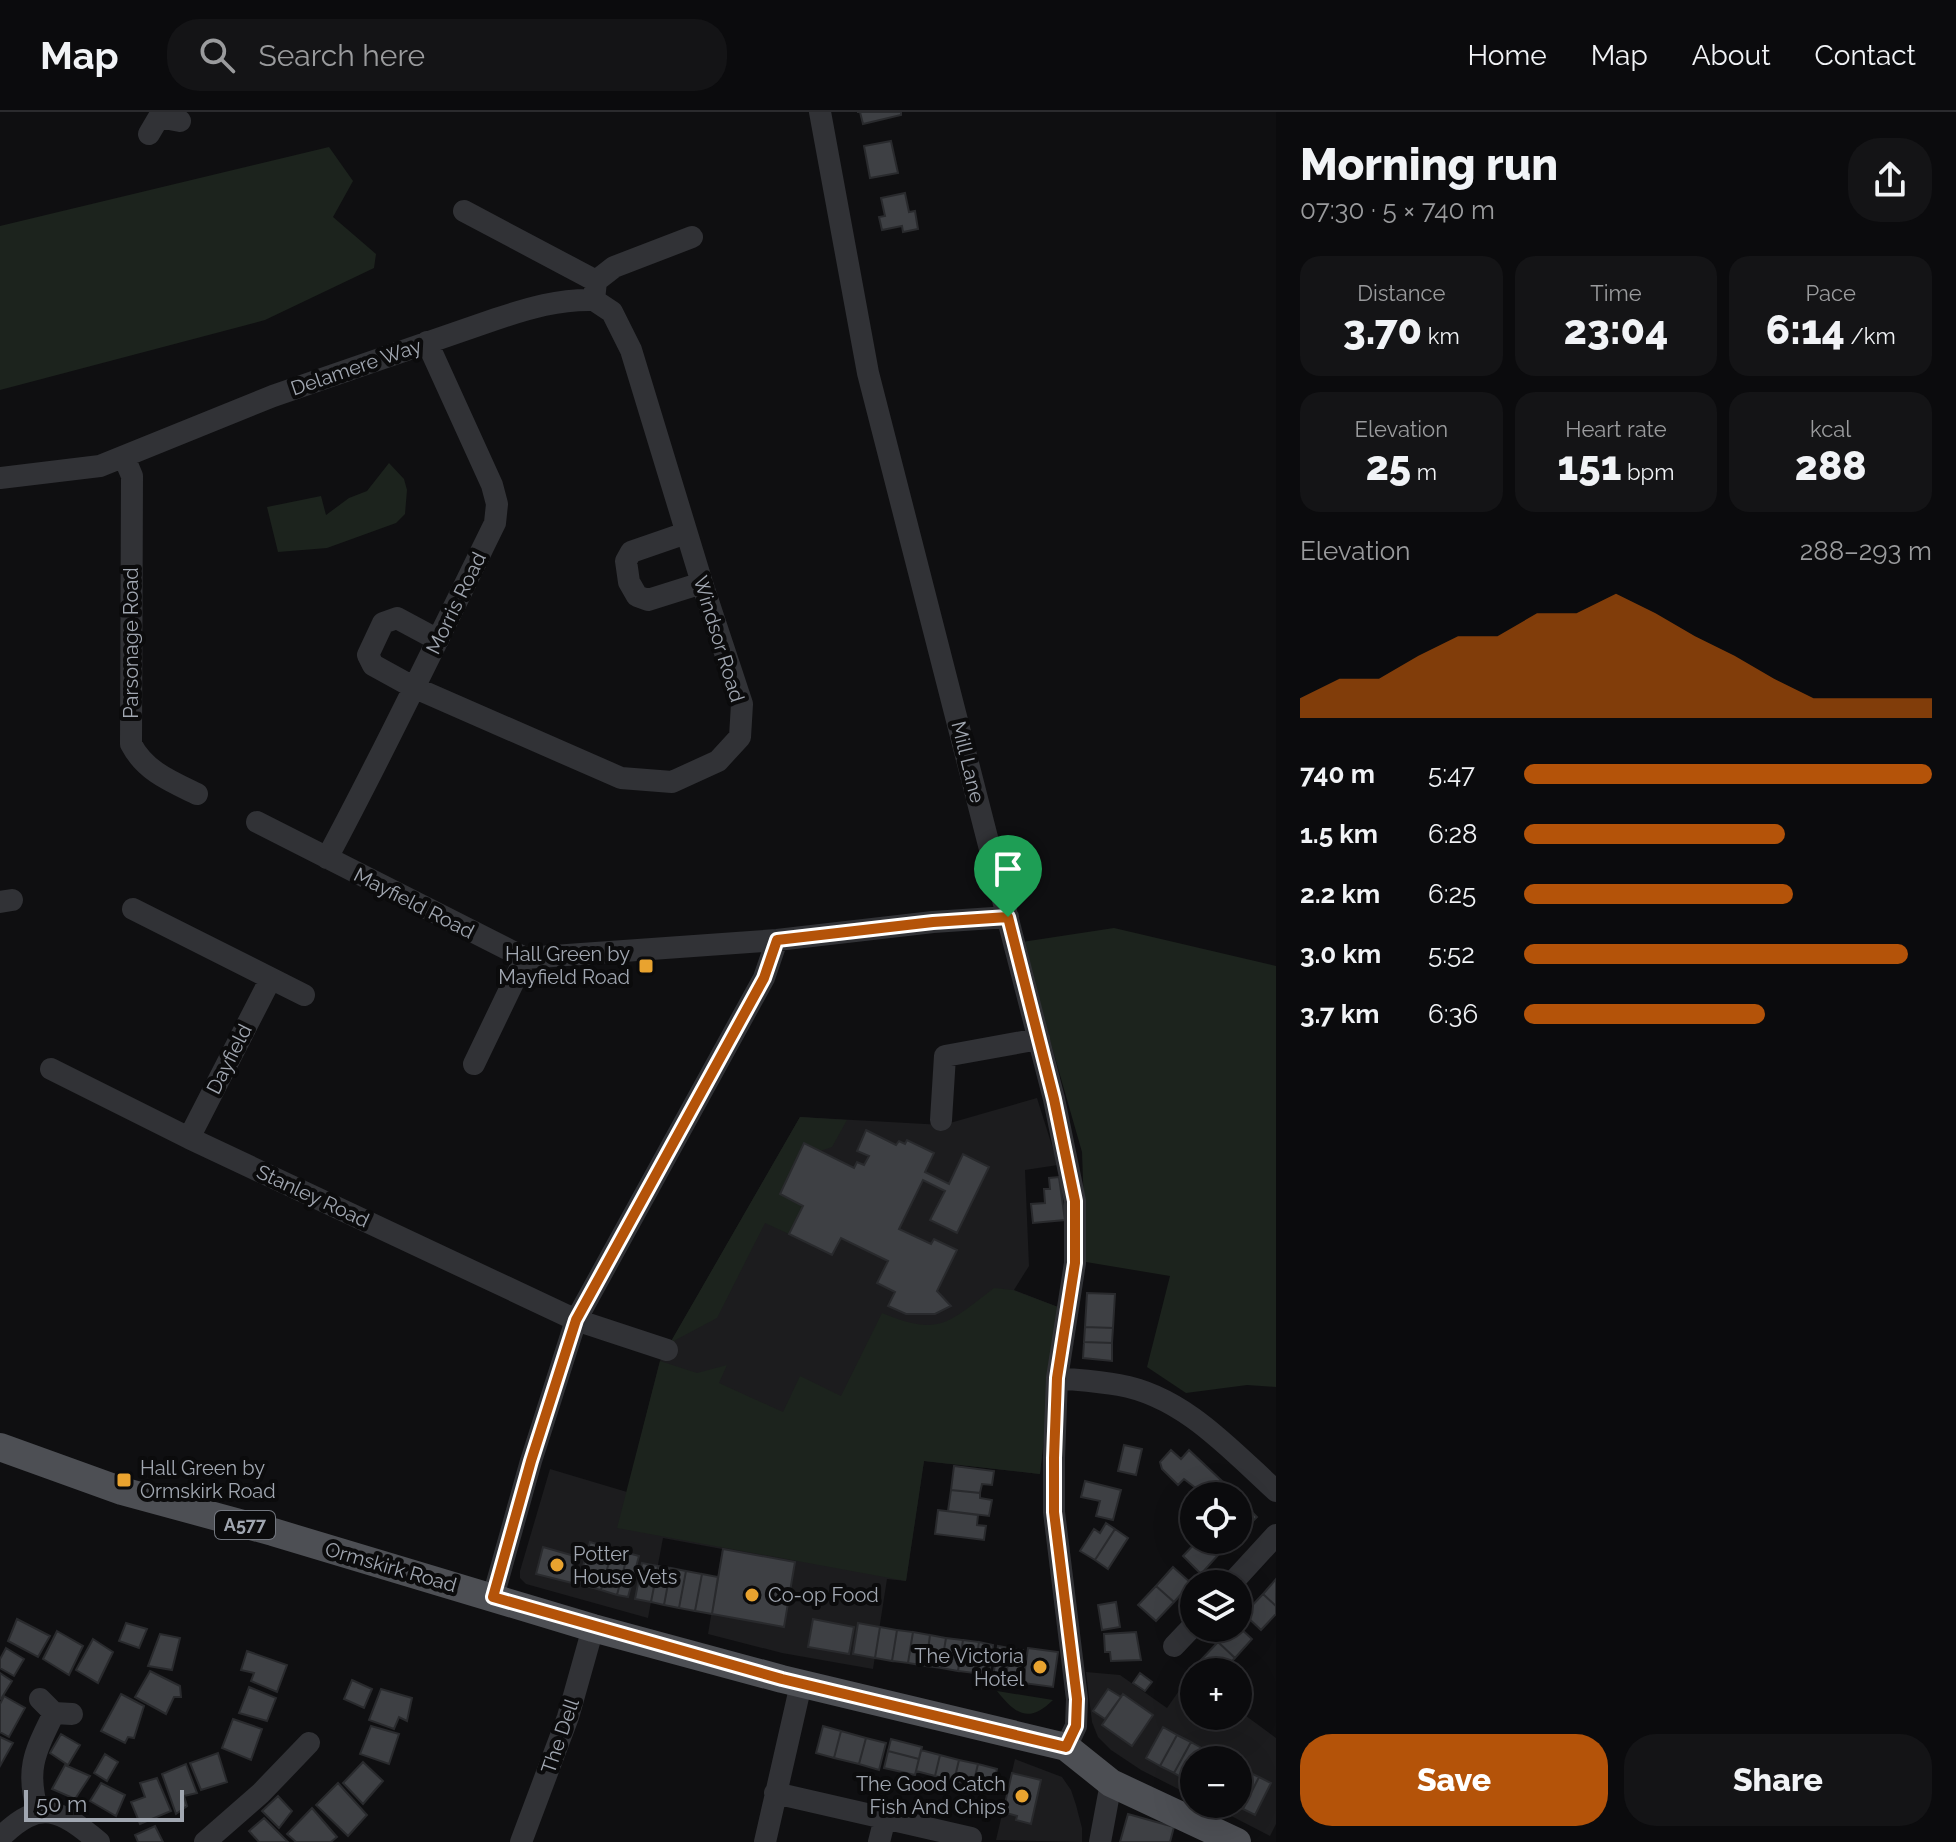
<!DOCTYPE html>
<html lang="en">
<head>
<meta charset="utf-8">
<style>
  :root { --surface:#0b0b0d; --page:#141416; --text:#f1f3f6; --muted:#9a9b9d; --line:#2b2b2e; --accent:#b45309 }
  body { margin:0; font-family:Raleway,sans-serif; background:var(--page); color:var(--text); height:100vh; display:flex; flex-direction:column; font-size:30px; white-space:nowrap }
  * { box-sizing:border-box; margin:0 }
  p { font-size:26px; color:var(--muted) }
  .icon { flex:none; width:44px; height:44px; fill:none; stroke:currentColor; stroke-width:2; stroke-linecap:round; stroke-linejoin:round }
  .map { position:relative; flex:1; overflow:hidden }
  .details { display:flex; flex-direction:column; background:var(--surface); width:680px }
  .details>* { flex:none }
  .tools { position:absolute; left:1180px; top:1370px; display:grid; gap:16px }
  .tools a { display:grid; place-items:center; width:72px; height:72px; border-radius:50%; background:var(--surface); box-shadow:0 8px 32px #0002,0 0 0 2px var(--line); font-size:40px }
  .scale { position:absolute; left:24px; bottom:20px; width:160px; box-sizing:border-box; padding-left:8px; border:4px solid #a1a7b1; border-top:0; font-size:22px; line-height:28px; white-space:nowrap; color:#a1a7b1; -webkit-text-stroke:6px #0b0b0c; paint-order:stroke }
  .pin { position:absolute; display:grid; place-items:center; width:68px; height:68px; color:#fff; margin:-82px -34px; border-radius:50% 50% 50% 0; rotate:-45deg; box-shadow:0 0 8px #0007 }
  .pin .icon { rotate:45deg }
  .round { display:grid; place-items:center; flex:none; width:84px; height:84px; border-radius:32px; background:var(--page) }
  .headline { display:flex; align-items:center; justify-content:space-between; height:136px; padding:0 24px }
  h1 { font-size:44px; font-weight:800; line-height:60px }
  .figures { display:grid; grid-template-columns:repeat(3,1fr); gap:12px; height:136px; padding:8px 24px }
  .figures div { display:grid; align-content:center; border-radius:20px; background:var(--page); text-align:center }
  .figures b { font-size:40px; font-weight:800 }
  .figures small { font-size:22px; font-weight:400 }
  .figures p { font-size:22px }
  .chart { height:224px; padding:16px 24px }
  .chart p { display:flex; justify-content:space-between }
  .chart svg { width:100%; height:144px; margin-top:8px; fill:var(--accent); opacity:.7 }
  .cta { display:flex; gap:16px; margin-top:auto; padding:16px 24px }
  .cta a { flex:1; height:92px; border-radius:32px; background:var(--accent); color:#fff; font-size:32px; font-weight:800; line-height:92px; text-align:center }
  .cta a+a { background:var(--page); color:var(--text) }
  ul { padding:0 24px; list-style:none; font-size:26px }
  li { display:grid; grid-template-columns:128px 96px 1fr; align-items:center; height:60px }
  li i { height:20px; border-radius:10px; background:var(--accent) }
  header { display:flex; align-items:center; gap:48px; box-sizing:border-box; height:112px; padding:0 40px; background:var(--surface); border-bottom:2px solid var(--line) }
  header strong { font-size:38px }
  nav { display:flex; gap:44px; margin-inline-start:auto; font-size:28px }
  .search { width:560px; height:72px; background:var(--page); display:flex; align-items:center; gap:20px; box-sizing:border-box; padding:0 28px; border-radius:32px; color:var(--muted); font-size:30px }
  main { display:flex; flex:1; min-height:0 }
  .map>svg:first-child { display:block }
  .built { fill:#1c1c1e }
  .green { fill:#1c231d }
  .building { fill:#3e4044; stroke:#292a2d; stroke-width:2 }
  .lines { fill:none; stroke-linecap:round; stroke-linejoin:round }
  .minor { stroke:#313236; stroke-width:22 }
  .major { stroke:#4d4f54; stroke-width:28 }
  .route-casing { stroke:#fff; stroke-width:16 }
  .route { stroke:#b45309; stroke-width:10 }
  .poi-dot { fill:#e9a32f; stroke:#0b0b0c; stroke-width:3 }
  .labels { text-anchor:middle; stroke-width:8; stroke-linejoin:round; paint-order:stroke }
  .shield { fill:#0b0b0c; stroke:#747880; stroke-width:2 }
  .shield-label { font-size:18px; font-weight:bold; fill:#a1a7b1 }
  .street-label { font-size:20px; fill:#a1a7b1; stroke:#0b0b0c }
  .poi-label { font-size:20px; fill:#a1a7b1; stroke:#0b0b0c; text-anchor:end }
</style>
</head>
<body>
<header>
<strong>Map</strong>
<div class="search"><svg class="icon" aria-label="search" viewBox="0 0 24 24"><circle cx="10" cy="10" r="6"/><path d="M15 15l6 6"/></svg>Search here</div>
<nav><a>Home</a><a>Map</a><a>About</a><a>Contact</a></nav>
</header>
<main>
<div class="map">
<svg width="1276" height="1730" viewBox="0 0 1276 1730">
  <rect width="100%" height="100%" fill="#0f0f11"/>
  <path class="built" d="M1037,986l21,67 -33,5 4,96 -15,24 44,17 -18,167 -116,-13 -18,120 -19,-2 -14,90 -91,-16 -74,-19 14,-85 -59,-11 -15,80 -122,-34 -6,-6v-7l30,-102 77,23 33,-131 140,-244 143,8z
    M1086,1560l34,3 47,33 23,-33 4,3v38h44v-6l38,28v86l-6,12 -62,-32h30v-44h-44v37l-53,-27 -30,-20 -13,-13 -6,-15z
    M1015,1647l47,18 9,13 5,15 6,23v14l-86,-2z"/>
  <path class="green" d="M329,35l24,34 -20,36 43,37 -2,14 -109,52 -265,70v-164z
    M389,351l15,16 3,11 -2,24 -9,9 -69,25 -49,4 -11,-45 54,-11 5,19 23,-17 18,-7z
    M1114,816l162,38v421l-29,-2 -61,8 -39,-26 23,-91 -84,-14 -4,-110 -60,-210z
    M800,1005l47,3 -15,27 -12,4 -16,-7 -24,50 23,12 -14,28 -24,-11 -48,95 -47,25z
    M994,1176l19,2 45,17 -18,167 -116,-13 -18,120 -289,-53 43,-167 37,12 30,-8 -8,18 64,29 17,-36 41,20 41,-83c58,24 66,10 112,-25z
    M997,1579l56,9c-24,24 -38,14 -56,-9z"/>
  <path class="building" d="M857,0h44v3l-38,9 -3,-12z
    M891,29l7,32 -28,5 -6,-32z
    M905,81l4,19 6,-1 3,18 -15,3 -1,-6 -20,4 -3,-13 6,-1 -4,-18z
    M866,1018l30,15 3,-4 6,3 2,-4 27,13 -9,19 24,12 14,-30 26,13 -32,66 -27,-13 15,-29 -22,-11 -24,49 32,15 3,-5 23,11 -20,41 14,15 -16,8h-29l-18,-8 7,-14 -18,-9 11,-22 -47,-23 -9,17 -43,-21 14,-28 -23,-12 24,-51 50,25 3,-6 7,3 5,-9 -12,-5z
    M1059,1065l6,43 -32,3 -2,-19 14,-1 -1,-14h6l-1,-11z
    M1087,1181l28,1 -2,34 -28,-1z
    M1085,1215l28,1 -1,15 -28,-1z
    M1084,1230l28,1v18l-29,-3z
    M1124,1333l18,4 -6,26 -18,-4z
    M1171,1338l10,9 8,-9 32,30 -15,16 -22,-17 -6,6 -16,-16 -2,-7z
    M954,1354l40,5 -2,14 -10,-1 -2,9 -29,-3z
    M1221,1368l16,15 -1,1h-30z
    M1085,1369l36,9 -8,30 -17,-4 4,-15 -19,-4z
    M951,1378l29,3v5l12,2 -3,16 -41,-5z
    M1249,1397l8,8 -11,11 -8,-8z
    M938,1398l40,5 -1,10 9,1 -2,14 -49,-6z
    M1106,1411l9,6 -20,31 -15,-9 14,-22 6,4z
    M1115,1417l13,9 -20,31 -13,-9z
    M1198,1428h6l15,14 -18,20 -18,-18z
    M1204,1428h29l-14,14z
    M590,1430l23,7 -12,41 -23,-6z
    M543,1435l35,10 -6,26 -36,-9z
    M613,1437l15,4 -11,42 -16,-5z
    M723,1437l72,13 -11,65 -72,-13z
    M628,1441l11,3 -11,41 -11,-2z
    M642,1451l16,3 -7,36 -16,-3z
    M658,1454l13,2 -7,37 -13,-3z
    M1173,1455l18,16 -17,19 -18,-16z
    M671,1456l15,3 -7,37 -15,-3z
    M686,1459l16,3 -7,37 -16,-3z
    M702,1462l16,3 -6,37 -17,-3z
    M1276,1467v27l-13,-12z
    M1156,1474l18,16 -18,19 -18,-16z
    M1263,1482l13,12v8l-15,16 -17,-16z
    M1116,1490l4,25 -18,3 -4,-25z
    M17,1507l33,17 -12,21 -30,-16z
    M813,1507l41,8 -5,27 -41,-7z
    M126,1511l21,6 -8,19 -20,-7z
    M858,1511l22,4 -5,31 -22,-4z
    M1238,1514l14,13 -17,19 -17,-16 12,-14z
    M880,1515l17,3 -5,31 -17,-3z
    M897,1518l16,2 -5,31 -16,-2z
    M57,1519l26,15 -14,29 -26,-16z
    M913,1520l17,3 -4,31 -18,-3z
    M1136,1520l5,28 -30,1 -1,-9h-5l-1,-18z
    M160,1522l20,4 -8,32 -24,-4z
    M930,1523l16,3 -5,30 -15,-2z
    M946,1526l17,2 -5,31 -17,-3z
    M93,1527l20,13 -15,31 -22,-13z
    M963,1528l16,2 -5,31 -16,-2z
    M979,1530l14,3 -4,30 -15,-2z
    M1218,1530l17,16 -13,14h-10l-12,-11z
    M998,1534l12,2 -4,30 -13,-1z
    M6,1536l18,11 -10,17 -14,-8v-9z
    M1010,1536l13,2 -4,30 -13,-2z
    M1028,1536l30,4 -5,35 -30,-4z
    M247,1539l40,14 -10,27 -26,-11 3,-8 -13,-3z
    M150,1559l30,15 1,11h-7l-8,17 -31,-17z
    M0,1561l12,8 -11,18 -1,-1z
    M1140,1561l12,9 -7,9 -12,-8z
    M352,1568l20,9 -8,19 -20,-9z
    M249,1575l27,11 -9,23 -28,-8z
    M381,1577l31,9 -5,23 -8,-4 -5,12 -25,-9z
    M1108,1577l13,8 -16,22 -12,-8z
    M121,1582l23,12 -10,32 -6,-1 -3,6 -24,-12z
    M1123,1582l30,21 -21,31 -30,-21z
    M4,1584l21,12 -16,29 -9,-5v-28z
    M233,1607l29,10 -11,31 -29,-12z
    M371,1614l28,8 -10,30 -29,-10z
    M823,1614l18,5 -7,27 -18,-5z
    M1163,1615l14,8 -17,31 -14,-8z
    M841,1619l25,7 -7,26 -25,-6z
    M61,1622l19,11 -12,20 -18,-12z
    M1177,1623l14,7 -17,31 -14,-7z
    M0,1625l13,6 -13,23z
    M866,1626l20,5 -7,27 -20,-6z
    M891,1627l31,8 -3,12 -31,-8z
    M1191,1630l14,8 -6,10h-5v10l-6,11 -14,-8z
    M921,1638l19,5 -5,21 -19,-5z
    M1205,1638l13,7 -2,3h-17z
    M888,1639l31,8 -4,16 -31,-7z
    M218,1641l9,29 -26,8 -11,-27z
    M105,1642l13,8 -11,19 -13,-8z
    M940,1643l19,5 -5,21 -19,-5z
    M959,1648l19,4 -5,21 -19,-4z
    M363,1650l20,19 -20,23 -20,-21z
    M186,1652l11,29 -13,3 3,10 -11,8 -14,-40z
    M978,1652l19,5 -5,21 -19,-5z
    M65,1653l25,11 -15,23 -23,-10z
    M1238,1655l21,10 -16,32 -10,-5h5z
    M1012,1661l29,7 -10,44 -15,-4 1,-4 -14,-4z
    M1259,1665l12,6 -16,32 -12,-6z
    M157,1666l14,33 -31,13 -9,-22 14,-5 -5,-14z
    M101,1671l24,12 -9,21 -26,-15z
    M338,1671l29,32 -19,21 -32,-31z
    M278,1684l14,15 -13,17 -17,-17z
    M312,1696l25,29 -6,5h-35l-9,-8z
    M1128,1702l46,13 -4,15h-50z
    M264,1706l24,24h-29l-10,-11z
    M155,1714l8,16h-25l-3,-7z"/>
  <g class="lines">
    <path class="minor" d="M820,0l48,261 186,726 21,102v62l-18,115 -3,80v54l23,187 -1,27 -10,21
      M149,22l10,-17 21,4
      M464,99l132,70
      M124,345l8,19 -1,268c14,27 39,37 66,50
      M0,366l100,-12 173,-70 223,-77c33,-11 63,-20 98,-19l2,-19 18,-14 78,-30
      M686,421l-55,19 -5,9 3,21 8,14 11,4 54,-17
      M438,528l-41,-22 -14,5 -15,32 5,10 40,22 208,91 51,4 46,-21 22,-24 2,-33 -40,-121 -71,-233 -19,-38 -18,-12
      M257,710l268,136 252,-18 156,-18 75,-5
      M327,746c59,-110 113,-223 168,-335l2,-19 -5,-19 -65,-143
      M0,790l12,-2
      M133,797l171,86
      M474,952l51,-106
      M51,957l138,69 387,182 91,30
      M941,1008l4,-64 94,-17
      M189,1026l81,-158
      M1057,1266c20,2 41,3 62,7 64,11 111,64 157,106
      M1231,1472l45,-49
      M493,1485l38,-136 45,-141 188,-342 13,-38
      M1174,1534l20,-21
      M40,1587l14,14 18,1
      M775,1681l196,45
      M38,1700c-13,-43 -3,-60 16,-99
      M0,1726c41,-41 60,-28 99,4
      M205,1730l56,-49 48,-50
      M521,1730l47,-125 25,-89
      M765,1730l36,-158
      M879,1730l6,-24
      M1100,1730l11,-59"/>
    <path class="major" d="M0,1335l122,44 151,41 320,96 189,51 284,68 45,36 126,59"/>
  </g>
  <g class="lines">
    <g class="route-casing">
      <path id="route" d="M1008,805l46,182 21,102v62l-18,115 -3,80v54l23,187 -1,27 -10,21 -284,-68 -289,-82 38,-136 45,-141 188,-342 13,-38 156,-18z"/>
    </g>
    <use href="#route" class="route"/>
  </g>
  <g class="poi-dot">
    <rect x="638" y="846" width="16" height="16" rx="4"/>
    <rect x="116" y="1360" width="16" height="16" rx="4"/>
    <circle cx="557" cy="1453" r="8"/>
    <circle cx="752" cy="1483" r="8"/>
    <circle cx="1040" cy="1555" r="8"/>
    <circle cx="1022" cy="1684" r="8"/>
  </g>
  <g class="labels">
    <rect class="shield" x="215" y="1399" width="60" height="28" rx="6"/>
    <g class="shield-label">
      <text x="245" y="1419">A577</text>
    </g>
    <g class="street-label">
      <text transform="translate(356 255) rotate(-19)" y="7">Delamere Way</text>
      <text transform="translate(456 491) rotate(-64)" y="7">Morris Road</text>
      <text transform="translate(719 527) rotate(73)" y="7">Windsor Road</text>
      <text transform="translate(131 531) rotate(-90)" y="7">Parsonage Road</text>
      <text transform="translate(968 650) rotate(76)" y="7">Mill Lane</text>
      <text transform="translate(414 791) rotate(27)" y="7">Mayfield Road</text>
      <text transform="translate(229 947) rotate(-63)" y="7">Dayfield</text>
      <text transform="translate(313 1084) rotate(25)" y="7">Stanley Road</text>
      <text transform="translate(391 1455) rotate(16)" y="7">Ormskirk Road</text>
      <text transform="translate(560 1624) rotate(-71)" y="7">The Dell</text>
    </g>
    <g class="poi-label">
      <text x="630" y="849">Hall Green by<tspan x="630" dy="23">Mayfield Road</tspan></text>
      <text x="140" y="1363" text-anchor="start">Hall Green by<tspan x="140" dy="23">Ormskirk Road</tspan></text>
      <text x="573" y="1449" text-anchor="start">Potter<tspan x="573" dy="23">House Vets</tspan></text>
      <text x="768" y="1490" text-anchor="start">Co-op Food</text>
      <text x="1024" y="1551">The Victoria<tspan x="1024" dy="23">Hotel</tspan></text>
      <text x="1006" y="1679">The Good Catch<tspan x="1006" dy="23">Fish And Chips</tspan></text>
    </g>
  </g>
</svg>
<div class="tools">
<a><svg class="icon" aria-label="locate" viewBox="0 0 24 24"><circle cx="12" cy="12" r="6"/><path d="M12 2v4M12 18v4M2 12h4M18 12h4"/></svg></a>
<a><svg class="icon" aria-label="layers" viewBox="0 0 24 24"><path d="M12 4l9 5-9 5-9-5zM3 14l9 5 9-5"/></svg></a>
<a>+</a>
<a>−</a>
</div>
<div class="scale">50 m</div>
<div class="pin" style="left:1008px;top:805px;background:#1e9e55"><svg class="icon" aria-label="arrive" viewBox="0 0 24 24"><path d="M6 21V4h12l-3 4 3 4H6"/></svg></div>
</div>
<section class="details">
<div class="headline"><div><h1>Morning run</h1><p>07:30 · 5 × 740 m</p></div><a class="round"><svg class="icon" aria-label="share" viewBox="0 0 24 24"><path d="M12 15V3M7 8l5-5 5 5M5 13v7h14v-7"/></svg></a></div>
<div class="figures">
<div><p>Distance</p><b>3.70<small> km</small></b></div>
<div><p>Time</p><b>23:04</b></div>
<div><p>Pace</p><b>6:14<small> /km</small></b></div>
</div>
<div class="figures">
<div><p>Elevation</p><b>25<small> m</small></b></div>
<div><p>Heart rate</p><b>151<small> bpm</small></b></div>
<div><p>kcal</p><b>288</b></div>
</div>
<div class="chart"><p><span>Elevation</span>288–293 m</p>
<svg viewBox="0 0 160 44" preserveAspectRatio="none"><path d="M0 44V38L10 32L20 32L30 25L40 19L50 19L60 12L70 12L80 6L90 12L100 19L110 25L120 32L130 38L140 38L150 38L160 38V44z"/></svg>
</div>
<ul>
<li><b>740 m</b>5:47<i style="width:100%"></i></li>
<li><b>1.5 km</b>6:28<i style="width:64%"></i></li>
<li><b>2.2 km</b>6:25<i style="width:66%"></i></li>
<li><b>3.0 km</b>5:52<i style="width:94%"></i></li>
<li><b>3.7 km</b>6:36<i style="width:59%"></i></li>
</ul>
<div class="cta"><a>Save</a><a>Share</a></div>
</section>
</main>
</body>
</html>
